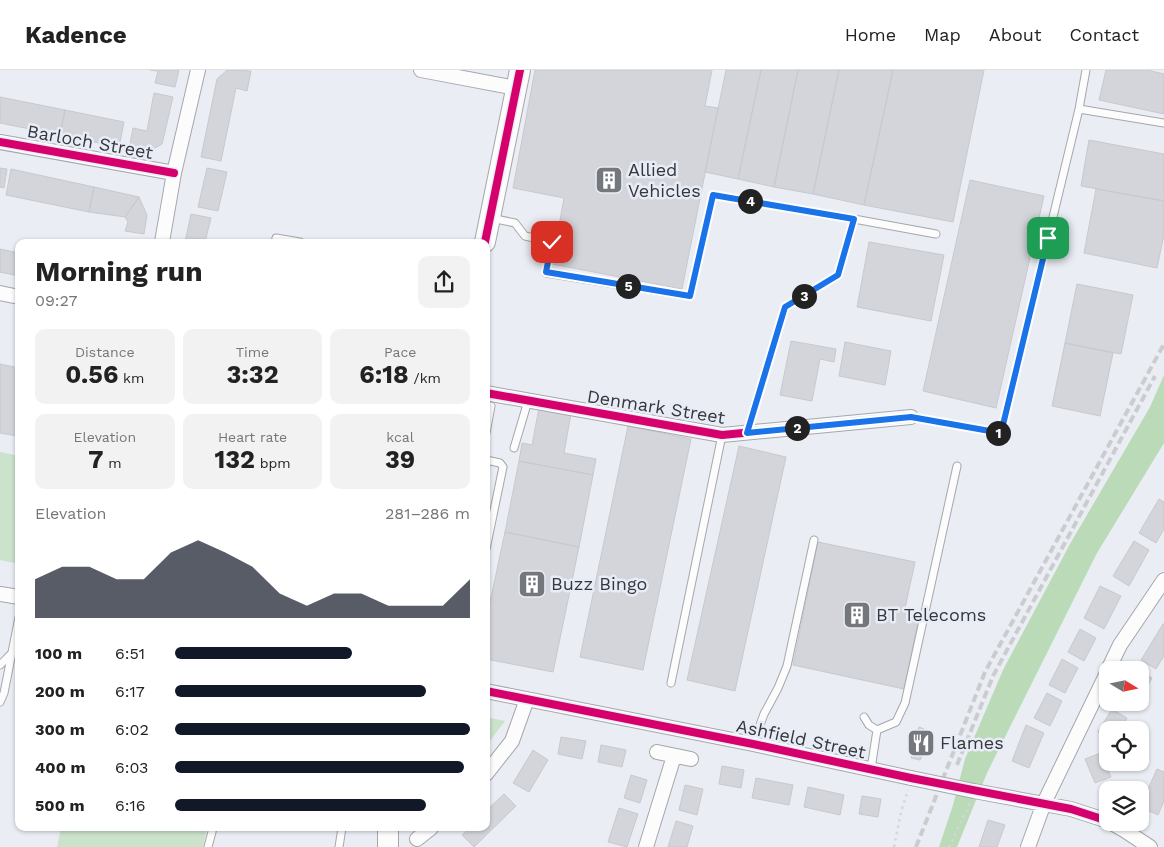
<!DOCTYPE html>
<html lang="en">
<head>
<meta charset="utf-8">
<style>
  :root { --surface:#fff; --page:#f2f2f2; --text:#222; --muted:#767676; --line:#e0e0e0; --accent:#111827 }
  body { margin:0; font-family:"Work Sans",sans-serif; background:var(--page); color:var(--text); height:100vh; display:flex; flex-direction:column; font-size:19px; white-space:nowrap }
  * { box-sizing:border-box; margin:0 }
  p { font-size:16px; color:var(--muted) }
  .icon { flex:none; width:28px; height:28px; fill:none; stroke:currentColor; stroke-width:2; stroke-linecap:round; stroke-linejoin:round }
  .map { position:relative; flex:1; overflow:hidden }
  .details { position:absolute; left:15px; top:169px; width:475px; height:592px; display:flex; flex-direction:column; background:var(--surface); border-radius:10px; box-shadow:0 1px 4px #0004 }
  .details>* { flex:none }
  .needle { width:32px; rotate:100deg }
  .tools { position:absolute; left:1099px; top:591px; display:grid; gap:10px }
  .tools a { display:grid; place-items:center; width:50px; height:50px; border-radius:10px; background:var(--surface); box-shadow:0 1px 4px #0004; font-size:25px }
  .pin { position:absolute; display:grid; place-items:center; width:42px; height:42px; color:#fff; margin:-21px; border-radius:10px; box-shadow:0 2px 8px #0006 }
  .km { position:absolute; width:25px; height:25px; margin:-12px; border-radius:50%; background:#222; color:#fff; font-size:14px; line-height:25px; text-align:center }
  .round { display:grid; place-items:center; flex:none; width:52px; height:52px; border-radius:10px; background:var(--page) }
  .headline { display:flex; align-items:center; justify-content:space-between; height:85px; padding:0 20px }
  h1 { font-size:28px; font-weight:700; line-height:38px }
  .figures { display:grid; grid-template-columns:repeat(3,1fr); gap:8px; height:85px; padding:5px 20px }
  .figures div { display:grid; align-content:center; border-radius:10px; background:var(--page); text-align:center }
  .figures b { font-size:25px; font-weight:700 }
  .figures small { font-size:14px; font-weight:400 }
  .figures p { font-size:14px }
  .chart { height:140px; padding:10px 20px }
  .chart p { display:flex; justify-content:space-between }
  .chart svg { width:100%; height:90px; margin-top:5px; fill:var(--accent); opacity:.7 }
  ul { padding:0 20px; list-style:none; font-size:16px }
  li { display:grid; grid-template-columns:80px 60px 1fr; align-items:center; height:38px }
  li i { height:12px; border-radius:6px; background:var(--accent) }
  header { display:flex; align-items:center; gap:30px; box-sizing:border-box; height:70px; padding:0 25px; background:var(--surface); border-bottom:1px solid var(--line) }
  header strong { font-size:24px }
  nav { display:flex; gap:28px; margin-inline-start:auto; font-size:18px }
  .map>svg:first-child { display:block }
  .green { fill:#cbe2cb }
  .forest { fill:#bbdab8 }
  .building { fill:#d4d5da; stroke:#c7c9ce }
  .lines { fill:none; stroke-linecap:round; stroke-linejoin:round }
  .lane-casing { stroke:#a5a7ab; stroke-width:9 }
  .street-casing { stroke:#a5a7ab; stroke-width:16 }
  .secondary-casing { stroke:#a5a7ab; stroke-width:22 }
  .path { stroke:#d5d6d8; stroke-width:2.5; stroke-dasharray:2.5 4; stroke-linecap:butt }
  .lane { stroke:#fcfcfd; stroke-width:7 }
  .street { stroke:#fcfcfd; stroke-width:14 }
  .secondary { stroke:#fcfcfd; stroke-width:20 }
  .rail { stroke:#cbccce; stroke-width:4; stroke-dasharray:8 4; stroke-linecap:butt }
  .street-bridge-casing { stroke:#a5a7ab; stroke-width:16; stroke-linecap:butt }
  .street-bridge { stroke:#fcfcfd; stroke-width:14 }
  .cycleway-casing { stroke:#e7ecf7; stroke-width:11 }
  .cycleway { stroke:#d6006c; stroke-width:8 }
  .route-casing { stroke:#fff; stroke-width:10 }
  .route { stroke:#1a73e8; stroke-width:6 }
  .labels { text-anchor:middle; stroke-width:5; stroke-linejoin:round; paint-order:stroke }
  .street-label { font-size:18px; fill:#35373b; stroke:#e7ecf7 }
  .poi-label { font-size:18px; fill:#35373b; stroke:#e7ecf7; text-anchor:start }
</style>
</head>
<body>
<header>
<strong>Kadence</strong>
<nav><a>Home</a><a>Map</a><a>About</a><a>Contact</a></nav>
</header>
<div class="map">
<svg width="1164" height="777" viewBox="0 0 1164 777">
  <rect width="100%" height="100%" fill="#eaedf4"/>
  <path class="green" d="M0,382l19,4v108l-19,-4z
    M486,647l19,4 -19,25z
    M61,758h146l-4,19h-146z"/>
  <path class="forest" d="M1164,305v68l-67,110 -110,220 -30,74h-18l14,-42 12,-46 38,-89 67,-126 80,-137z"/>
  <path class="building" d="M150,0h29l-4,17 -20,-4 3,-12z
    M227,0l24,1 -4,20 -11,-3 -15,73 -20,-4 16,-78z
    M535,0h177l-7,36 13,2 -36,181 -130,-25 12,-66 -51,-10z
    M726,0h35l-23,109 -33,-7z
    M761,0h37l-24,117 -36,-8z
    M798,0h41l-26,124 -39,-7z
    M839,0h54l-29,135 -51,-11z
    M893,0h91l-31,152 -89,-17z
    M1106,0h41l17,4v40l-65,-14z
    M154,23l19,4 -11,47 -14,8 -19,-3 4,-21 14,3z
    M0,27l65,13 -5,25 -60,-12z
    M65,40l59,12 -5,25 -59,-12z
    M1089,70l75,14v47l-83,-15z
    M0,98l7,1 -3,19 -4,-1z
    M207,98l20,4 -9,39 -20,-4z
    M11,99l83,18 -5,25 -83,-17z
    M970,110l74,16 -48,212 -73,-17z
    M94,117l45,10 -14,20 -36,-5z
    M1096,119l68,12v34l-7,33 -73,-15z
    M139,127l8,18 -3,19 -19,-3 3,-9 -3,-5z
    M191,144l20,4 -6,24h-20z
    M869,172l75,13 -13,66 -74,-14z
    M0,179l19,4v23l-19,-4z
    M1077,214l56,11 -12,59 -56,-11z
    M791,271l45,8 -2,13 -14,-3 -8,42 -32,-6z
    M845,272l46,9 -6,34 -46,-9z
    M1065,273l48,10 -13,63 -48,-10z
    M0,294l19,4v59l-2,9 -17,-3z
    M539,338l32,6 -7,39 32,6 -3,16 -74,-14 3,-18 10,2z
    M628,356l63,13 -48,231 -63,-13z
    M739,376l47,11 -51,234 -48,-11z
    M519,391l74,14 -14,72 -74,-15z
    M1159,429l5,3v27l-8,14 -17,-10z
    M505,462l74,15 -26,125 -67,-13v-38z
    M1134,471l15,9 -20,36 -16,-10z
    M818,472l97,20 -11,51 15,3 -15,73 -111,-24z
    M1100,516l21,10 -17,33 -20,-11z
    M1163,554h1v32l-8,13 -15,-9z
    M1080,559l16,9 -12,23 -16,-9z
    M1062,589l16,9 -13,25 -16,-8z
    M1140,601l12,7 -12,21z
    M1047,623l15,8 -12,25 -16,-8z
    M1119,632h19l-5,9z
    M1112,639l15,9 -7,12h-12v8l-10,-6z
    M1026,655l18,8 -15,35 -17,-7z
    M919,657l5,2 -6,12 11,2 -9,17 -9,-2 4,-14 -4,-2z
    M561,667l25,4 -4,18 -24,-5z
    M601,675l25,5 -4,17 -24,-5z
    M533,680l15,10 -19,32 -16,-9z
    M1101,683l10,24 -16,6 -10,-24z
    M722,696l22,4 -3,18 -22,-4z
    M1157,699l7,3v29l-6,14 -18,-8z
    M631,705l16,5 -7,23 -16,-5z
    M756,708l37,7 -4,20 -37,-7z
    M685,715l18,4 -6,26 -18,-5z
    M808,717l36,8 -4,20 -36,-8z
    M504,724l12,12 -42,41 -12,-12 8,-7h16v-17z
    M862,726l19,3 -3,18 -19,-3z
    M619,738l19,6 -11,33 -19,-5z
    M988,750l17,5 -8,22h-18z
    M676,751l17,5 -6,21h-19z"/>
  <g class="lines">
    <g class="lane-casing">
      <path id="lane" d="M1079,39l85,14
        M491,148l24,5 10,13 27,6 -6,31 144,23 23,-101 141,24
        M275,172l1,-4 24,4
        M911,347l90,16 78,-324 7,-39
        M747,362l38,-125 53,-32 16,-56 82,15
        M486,363l5,-27
        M514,378l14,-47
        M486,390l14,3 3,4 -17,82
        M0,595l11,-11
        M671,613l51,-248
        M0,632l4,-9 15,-76
        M864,647l5,8 8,5
        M877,660l19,-8 9,-19 52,-237
        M753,674l11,-30 14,-26 9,-22 27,-126
        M871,699l6,-39
        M208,777l5,-19
        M339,777l3,-19"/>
    </g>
    <g class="street-casing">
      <path id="street" d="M421,0l95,18
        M0,72l174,31
        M162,172l12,-69 24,-103
        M0,223l19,4
        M486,323l236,42 189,-18
        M0,524l19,3
        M1108,600l12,-25 44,-65
        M486,621l267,53 158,34
        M657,682l34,7
        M486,704l26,-33 15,-42
        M974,721l97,18 37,12
        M1110,752l14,8 26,17
        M417,769l14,-11
        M646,777l28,-91
        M1028,777l16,-44 64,-132"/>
    </g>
    <g class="secondary-casing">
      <path id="secondary" d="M485,172l35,-172
        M388,777v-19"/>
    </g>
    <path class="path" d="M894,777l7,-35 7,-22
      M949,777l21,-44"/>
    <use href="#lane" class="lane"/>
    <use href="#street" class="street"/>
    <use href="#secondary" class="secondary"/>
    <path class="rail" d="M957,695l36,-89 162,-300
      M916,777l69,-175 179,-328"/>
    <g class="street-bridge-casing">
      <path id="street-bridge" d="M911,708l63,13"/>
    </g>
    <use href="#street-bridge" class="street-bridge"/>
    <g class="cycleway-casing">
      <path id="cycleway" d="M0,72l174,31
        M485,172l35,-172
        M486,323l236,42 189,-18
        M486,621l267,53 158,34 160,31 37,12"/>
    </g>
    <use href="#cycleway" class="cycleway"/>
  </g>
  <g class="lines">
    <g class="route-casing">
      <path id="route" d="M552,172l-6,30 144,24 23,-101 141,24 -16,56 -53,32 -38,126 164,-16 90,16 47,-195"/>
    </g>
    <use href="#route" class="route"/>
  </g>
  <defs>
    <g id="building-square" transform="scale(1.4375)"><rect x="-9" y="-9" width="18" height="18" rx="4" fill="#74777c" stroke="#e7ecf7"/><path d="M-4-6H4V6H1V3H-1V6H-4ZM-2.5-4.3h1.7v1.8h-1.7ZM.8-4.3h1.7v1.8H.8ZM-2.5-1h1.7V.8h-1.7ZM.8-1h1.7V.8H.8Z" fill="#fff"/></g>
    <g id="restaurant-square" transform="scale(1.4375)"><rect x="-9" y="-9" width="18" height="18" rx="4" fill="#74777c" stroke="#e7ecf7"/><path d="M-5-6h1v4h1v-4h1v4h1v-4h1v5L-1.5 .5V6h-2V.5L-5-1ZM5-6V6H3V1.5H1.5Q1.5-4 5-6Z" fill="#fff"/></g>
  </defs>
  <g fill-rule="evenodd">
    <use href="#building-square" x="609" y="110"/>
    <use href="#building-square" x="532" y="514"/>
    <use href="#building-square" x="857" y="545"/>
    <use href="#restaurant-square" x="921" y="673"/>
  </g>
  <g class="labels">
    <g class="street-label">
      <text transform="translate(90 72) rotate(10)" y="6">Barloch Street</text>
      <text transform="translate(656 337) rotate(9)" y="6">Denmark Street</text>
      <text transform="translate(801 669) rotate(12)" y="6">Ashfield Street</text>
    </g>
    <g class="poi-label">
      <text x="628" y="106">Allied<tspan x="628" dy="21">Vehicles</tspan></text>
      <text x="551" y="520">Buzz Bingo</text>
      <text x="876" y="551">BT Telecoms</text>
      <text x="940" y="679">Flames</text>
    </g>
  </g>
</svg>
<div class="tools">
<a><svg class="needle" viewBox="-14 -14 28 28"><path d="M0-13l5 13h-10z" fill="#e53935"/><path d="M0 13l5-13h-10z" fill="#767676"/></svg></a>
<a><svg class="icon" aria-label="locate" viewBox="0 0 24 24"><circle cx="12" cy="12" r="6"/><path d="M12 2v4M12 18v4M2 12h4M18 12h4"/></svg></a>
<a><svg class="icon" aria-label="layers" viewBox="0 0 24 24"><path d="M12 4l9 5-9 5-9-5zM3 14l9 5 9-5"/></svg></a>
</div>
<div class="pin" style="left:1048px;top:168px;background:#1e9e55"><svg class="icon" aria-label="arrive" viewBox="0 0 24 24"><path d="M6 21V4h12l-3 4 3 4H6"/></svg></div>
<div class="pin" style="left:552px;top:172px;background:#d93025"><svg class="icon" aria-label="check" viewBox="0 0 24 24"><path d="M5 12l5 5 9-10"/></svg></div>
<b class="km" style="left:998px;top:363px">1</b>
<b class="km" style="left:797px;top:358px">2</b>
<b class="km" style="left:804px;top:226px">3</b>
<b class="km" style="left:750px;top:131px">4</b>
<b class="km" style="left:628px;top:216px">5</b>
<section class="details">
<div class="headline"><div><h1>Morning run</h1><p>09:27</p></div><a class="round"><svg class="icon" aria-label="share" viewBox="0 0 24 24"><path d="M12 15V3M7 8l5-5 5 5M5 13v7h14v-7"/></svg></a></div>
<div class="figures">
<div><p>Distance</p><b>0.56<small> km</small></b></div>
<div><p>Time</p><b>3:32</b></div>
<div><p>Pace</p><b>6:18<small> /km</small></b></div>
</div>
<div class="figures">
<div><p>Elevation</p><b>7<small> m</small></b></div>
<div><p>Heart rate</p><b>132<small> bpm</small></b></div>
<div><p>kcal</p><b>39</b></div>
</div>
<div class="chart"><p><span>Elevation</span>281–286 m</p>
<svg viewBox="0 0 160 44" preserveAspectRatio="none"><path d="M0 44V25L10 19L20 19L30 25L40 25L50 12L60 6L70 12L80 19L90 32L100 38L110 32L120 32L130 38L140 38L150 38L160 25V44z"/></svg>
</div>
<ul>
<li><b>100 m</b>6:51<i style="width:60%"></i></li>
<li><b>200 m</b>6:17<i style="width:85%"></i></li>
<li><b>300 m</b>6:02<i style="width:100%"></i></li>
<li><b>400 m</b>6:03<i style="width:98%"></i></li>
<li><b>500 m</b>6:16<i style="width:85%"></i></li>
</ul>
</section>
</div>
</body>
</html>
